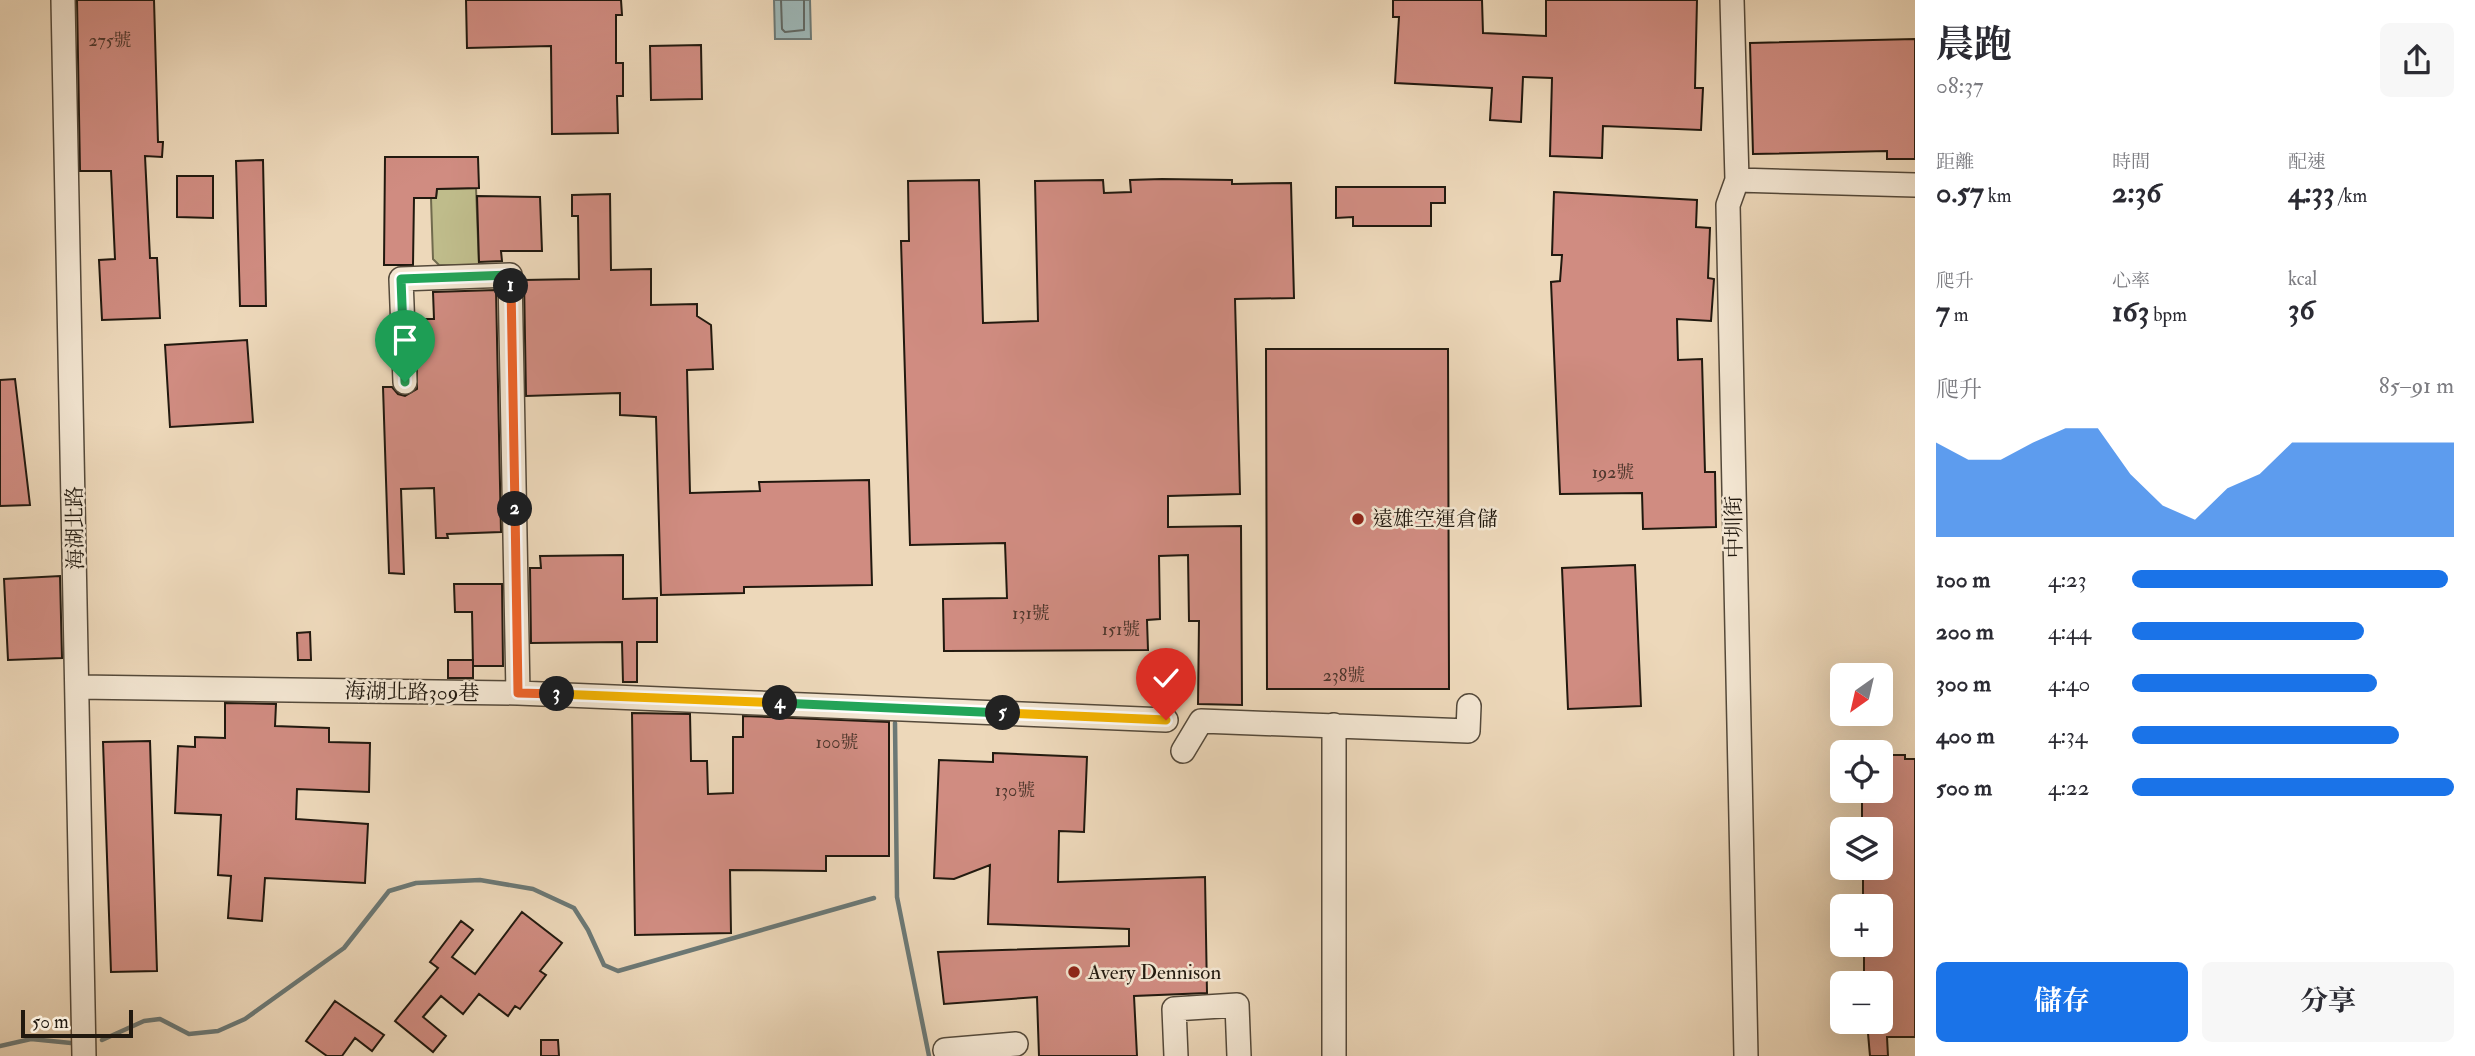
<!DOCTYPE html>
<html lang="zh-TW">
<head>
<meta charset="utf-8">
<style>
  :root { --surface:#fff; --page:#f7f7f7; --text:#2b2b33; --muted:#7c7c81; --accent:#1a73e8 }
  body { margin:0; font-family:"IM FELL Double Pica","Noto Serif TC",serif; background:var(--page); color:var(--text); height:100vh; display:flex; flex-direction:column; font-size:26px; white-space:nowrap }
  * { box-sizing:border-box; margin:0 }
  p { font-size:23px; color:var(--muted) }
  .icon { flex:none; width:38px; height:38px; fill:none; stroke:currentColor; stroke-width:2; stroke-linecap:round; stroke-linejoin:round }
  .map { position:relative; flex:1; overflow:hidden }
  .drawer { display:flex; flex-direction:column; background:var(--surface); width:560px }
  .drawer>* { flex:none }
  .needle { width:46px; rotate:214deg }
  .tools { position:absolute; left:1830px; top:663px; display:grid; gap:14px }
  .tools a { display:grid; place-items:center; width:63px; height:63px; border-radius:10px; background:var(--surface); box-shadow:0 7px 28px #0002; font-size:35px }
  .scale { position:absolute; left:21px; bottom:18px; width:112px; box-sizing:border-box; padding-left:7px; border:4px solid #21190f; border-top:0; font-size:19px; line-height:24px; white-space:nowrap; color:#21190f; -webkit-text-stroke:5px #f3e6d2; paint-order:stroke }
  .pin { position:absolute; display:grid; place-items:center; width:60px; height:60px; color:#fff; margin:-72px -30px; border-radius:50% 50% 50% 0; rotate:-45deg; box-shadow:0 0 7px #0007 }
  .pin .icon { rotate:45deg }
  .km { position:absolute; width:35px; height:35px; margin:-18px; border-radius:50%; background:#222; color:#fff; font-size:19px; line-height:35px; text-align:center }
  .round { display:grid; place-items:center; flex:none; width:74px; height:74px; border-radius:10px; background:var(--page) }
  .overview { display:flex; align-items:center; justify-content:space-between; height:119px; padding:0 21px }
  h1 { font-size:38px; font-weight:700; line-height:52px }
  .stats { display:grid; grid-template-columns:repeat(3,1fr); gap:10px; height:119px; padding:7px 21px }
  .stats div { display:grid; align-content:center }
  .stats b { font-size:30px; font-weight:700 }
  .stats small { font-size:19px; font-weight:400 }
  .stats p { font-size:19px }
  .chart { height:196px; padding:14px 21px }
  .chart p { display:flex; justify-content:space-between }
  .chart svg { width:100%; height:126px; margin-top:7px; fill:var(--accent); opacity:.7 }
  .cta { display:flex; gap:14px; margin-top:auto; padding:14px 21px }
  .cta a { flex:1; height:80px; border-radius:10px; background:var(--accent); color:#fff; font-size:28px; font-weight:700; line-height:80px; text-align:center }
  .cta a+a { background:var(--page); color:var(--text) }
  ul { padding:0 21px; list-style:none; font-size:23px }
  li { display:grid; grid-template-columns:112px 84px 1fr; align-items:center; height:52px }
  li i { height:18px; border-radius:9px; background:var(--accent) }
  main { display:flex; flex:1; min-height:0 }
  .map>svg:first-child { display:block }
  .green { fill:#bfbc8b; stroke:#706a4d; stroke-width:2 }
  .water { fill:#9db8b9; stroke:#6b7875; stroke-width:2 }
  .lines { fill:none; stroke-linecap:round; stroke-linejoin:round }
  .shore { stroke:#5f6864; stroke-width:2 }
  .stream { stroke:#6b7875; stroke-width:4.5 }
  .building { fill:#d08c81; stroke:#21190f; stroke-width:2 }
  .minor-casing { stroke:#54493a; stroke-width:26 }
  .minor { stroke:#f3e6d2; stroke-width:23 }
  .split-1-casing { stroke:#fff; stroke-width:14 }
  .split-2-casing { stroke:#fff; stroke-width:14 }
  .split-3-casing { stroke:#fff; stroke-width:14 }
  .split-4-casing { stroke:#fff; stroke-width:14 }
  .split-5-casing { stroke:#fff; stroke-width:14 }
  .split-6-casing { stroke:#fff; stroke-width:14 }
  .split-1 { stroke:#22a559; stroke-width:9 }
  .split-2 { stroke:#f0652b; stroke-width:9 }
  .split-3 { stroke:#f0652b; stroke-width:9 }
  .split-4 { stroke:#f5b400; stroke-width:9 }
  .split-5 { stroke:#22a559; stroke-width:9 }
  .split-6 { stroke:#f5b400; stroke-width:9 }
  .poi-dot { fill:#8f2418; stroke:#f3e6d2; stroke-width:2.5 }
  .labels { text-anchor:middle; stroke-width:5; stroke-linejoin:round; paint-order:stroke }
  .number-label { font-size:18px; fill:#4d362c }
  .poi-label { font-size:21px; fill:#21190f; stroke:#f3e6d2; text-anchor:start }
  .street-label { font-size:21px; fill:#21190f; stroke:#f3e6d2 }
</style>
</head>
<body>
<main>
<div class="map">
<svg width="1915" height="1056" viewBox="0 0 1915 1056">
  <rect width="100%" height="100%" fill="#edd8ba"/>
  <filter id="stains"><feTurbulence type="fractalNoise" baseFrequency=".00286" numOctaves="4"/><feColorMatrix values="0 0 0 0 .2 0 0 0 0 .09 0 0 0 0 .02 0 0 0 .5 -.17"/></filter>
  <radialGradient id="worn" r=".72"><stop offset=".6" stop-color="#630" stop-opacity="0"/><stop offset="1" stop-color="#630" stop-opacity=".3"/></radialGradient>
  <path class="green" d="M476,188l3,78 -40,-1 -6,-6 -2,-61h5l1,-9z"/>
  <path class="water" d="M774,0h36l1,39h-36z"/>
  <g class="lines">
    <path class="shore" d="M781,0l1,29 3,3 19,-2v-30"/>
    <path class="stream" d="M895,723l2,174 32,159
      M102,1040l42,-19 16,-2 29,15 29,-3 27,-12 99,-71 45,-57 27,-8 64,-3 53,9 41,19 14,22 16,35 14,6 256,-73
      M0,1046l31,-7 40,4"/>
  </g>
  <path class="building" d="M77,0h77l4,142h5l-1,15 -17,-1 5,102h7l3,60 -58,2 -3,-60 16,-1 -4,-88h-31z
    M466,0h155l1,15h-6v48h7v33h-6l1,37 -66,1 -1,-88 -84,2z
    M1393,0h89l1,33 63,3v-36h151l-2,88h8l-2,42 -98,-4 -1,32 -52,-2 2,-78 -29,-1 -2,45 -31,-2 2,-32 -97,-5 4,-66h-6z
    M1915,39v120h-28v-8l-134,3 -3,-111z
    M701,45l1,54 -51,1 -1,-54z
    M385,157h93l1,31 -42,1 -1,9h-22l-1,67h-29z
    M263,160l3,146h-26l-4,-145z
    M177,176h36v42l-36,-1z
    M1162,179l70,1v4l59,-1 3,115 -59,1 5,195 -72,2v31l73,-1 1,179 -44,-1 1,-83h-10l-1,-66 -29,1 1,63 -13,1 1,30 -204,1 -1,-52 64,-1 -2,-55 -95,2 -9,-304h8l-1,-60 71,-1 4,143 55,-2 -3,-140 68,-1 1,13 27,-1 -1,-12z
    M1336,187h109v16h-14v23h-78v-9l-17,1z
    M1554,192l143,8 -1,27 14,1 -2,50 6,1 -3,42 -34,-2 1,41 24,-1 3,113h10l1,55 -73,2 -1,-36 -82,1 -9,-212 9,-1 2,-26h-10z
    M610,194l1,76 40,-1v36l46,-1v12l14,9 2,44 -26,1 3,123 70,-2 -1,-9 110,-2 3,105 -128,2v6l-83,2 -5,-178 -36,-2v-22l-94,3 -2,-116 55,-1 -1,-63h-6v-21z
    M477,196l63,1 2,54h-41l1,10 -23,1z
    M496,290l5,242 -54,2 1,4h-12l-2,-50 -33,1 3,85 -15,-1 -6,-186h9l6,7 7,2 12,-7v-70h17l-1,-27z
    M247,340l6,82 -83,5 -5,-82z
    M1266,349h182l1,340h-182z
    M15,379l15,126 -30,1v-126z
    M623,555v44l34,-1v44h-20v40h-14l-1,-40 -91,1 -1,-75h11l-1,-12z
    M1635,565l6,141 -73,3 -6,-141z
    M60,576l2,82 -54,2 -4,-81z
    M454,584h48l1,82h-30l-1,-54h-17z
    M310,632l1,28h-13l-1,-27z
    M448,660h25v18h-25z
    M225,703l51,1 -1,22 54,2v14l41,1 -1,49 -72,-3 -1,30 72,5 -3,59 -100,-5 -3,43 -34,-3 3,-42 -13,-1 3,-60 -46,-2 3,-67 17,1v-10l30,1z
    M632,713l58,1 1,47h16l1,33 25,-1v-56h10v-21l146,6v134h-63v15l-96,-1 1,63 -96,2z
    M150,741l7,230 -46,1 -8,-230z
    M993,753l94,4 -3,75 -25,-1 -1,51 147,-5 2,116 -73,3 3,60h-98l-2,-59 -93,7 -6,-52 191,-6v-17l-141,-5 2,-59 -36,14 -20,-1 5,-118 54,2z
    M1881,755h24v4h10v278h-28l1,19h-18l-3,-34h14v-38h-17v-39h17v-39h-18v-38h18v-38h-19v-39h19z
    M522,912l40,31 -22,28 6,4 -26,34 -5,-3 -7,10 -29,-22 -16,20 -22,-18 -18,21 23,19 -13,16 -38,-31 43,-53 -8,-6 31,-41 12,9 -21,27 23,17z
    M335,1001l49,34 -12,16 -17,-13 -13,18h-15l-21,-15z
    M541,1040h17l1,16h-18z"/>
  <g class="lines">
    <g class="minor-casing">
      <path id="minor" d="M63,0l21,1056
        M1732,0l5,180 -9,25 18,851
        M1737,180l178,5
        M405,382l-4,-103 109,-4 8,418
        M78,687l440,6 648,27
        M1183,751l18,-30 267,10 1,-25
        M945,1050l71,-6
        M1176,1056l-2,-47 63,-4 2,51
        M1334,1056v-331"/>
    </g>
    <use href="#minor" class="minor"/>
  </g>
  <g class="lines">
    <g class="split-1-casing">
      <path id="split-1" d="M405,382l-4,-103 109,-4 1,11"/>
    </g>
    <g class="split-2-casing">
      <path id="split-2" d="M511,286l4,223"/>
    </g>
    <g class="split-3-casing">
      <path id="split-3" d="M515,509l3,184 39,1"/>
    </g>
    <g class="split-4-casing">
      <path id="split-4" d="M557,694l223,9"/>
    </g>
    <g class="split-5-casing">
      <path id="split-5" d="M780,703l223,10"/>
    </g>
    <g class="split-6-casing">
      <path id="split-6" d="M1003,713l163,7"/>
    </g>
    <use href="#split-1" class="split-1"/>
    <use href="#split-2" class="split-2"/>
    <use href="#split-3" class="split-3"/>
    <use href="#split-4" class="split-4"/>
    <use href="#split-5" class="split-5"/>
    <use href="#split-6" class="split-6"/>
  </g>
  <g class="poi-dot">
    <circle cx="1358" cy="519" r="7"/>
    <circle cx="1074" cy="972" r="7"/>
  </g>
  <g class="labels">
    <g class="number-label">
      <text x="110" y="46">275號</text>
      <text x="1613" y="478">192號</text>
      <text x="1031" y="619">131號</text>
      <text x="1121" y="635">151號</text>
      <text x="1344" y="681">238號</text>
      <text x="837" y="748">100號</text>
      <text x="1015" y="796">130號</text>
    </g>
    <g class="poi-label">
      <text x="1372" y="526">遠雄空運倉儲</text>
      <text x="1088" y="979">Avery Dennison</text>
    </g>
    <g class="street-label">
      <text transform="translate(1734 527) rotate(-91)" y="7">中圳街</text>
      <text transform="translate(75 528) rotate(-91)" y="7">海湖北路</text>
      <text transform="translate(412 692) rotate(1)" y="7">海湖北路309巷</text>
    </g>
  </g>
  <rect width="100%" height="100%" filter="url(#stains)"/>
  <rect width="100%" height="100%" fill="url(#worn)"/>
</svg>
<div class="tools">
<a><svg class="needle" viewBox="-14 -14 28 28"><path d="M0-13l5 13h-10z" fill="#e53935"/><path d="M0 13l5-13h-10z" fill="#7c7c81"/></svg></a>
<a><svg class="icon" aria-label="locate" viewBox="0 0 24 24"><circle cx="12" cy="12" r="6"/><path d="M12 2v4M12 18v4M2 12h4M18 12h4"/></svg></a>
<a><svg class="icon" aria-label="layers" viewBox="0 0 24 24"><path d="M12 4l9 5-9 5-9-5zM3 14l9 5 9-5"/></svg></a>
<a>+</a>
<a>−</a>
</div>
<div class="scale">50 m</div>
<div class="pin" style="left:405px;top:382px;background:#1e9e55"><svg class="icon" aria-label="arrive" viewBox="0 0 24 24"><path d="M6 21V4h12l-3 4 3 4H6"/></svg></div>
<div class="pin" style="left:1166px;top:720px;background:#d93025"><svg class="icon" aria-label="check" viewBox="0 0 24 24"><path d="M5 12l5 5 9-10"/></svg></div>
<b class="km" style="left:511px;top:286px">1</b>
<b class="km" style="left:515px;top:509px">2</b>
<b class="km" style="left:557px;top:694px">3</b>
<b class="km" style="left:780px;top:703px">4</b>
<b class="km" style="left:1003px;top:713px">5</b>
</div>
<section class="drawer">
<div class="overview"><div><h1>晨跑</h1><p>08:37</p></div><a class="round"><svg class="icon" aria-label="share" viewBox="0 0 24 24"><path d="M12 15V3M7 8l5-5 5 5M5 13v7h14v-7"/></svg></a></div>
<div class="stats">
<div><p>距離</p><b>0.57<small> km</small></b></div>
<div><p>時間</p><b>2:36</b></div>
<div><p>配速</p><b>4:33<small> /km</small></b></div>
</div>
<div class="stats">
<div><p>爬升</p><b>7<small> m</small></b></div>
<div><p>心率</p><b>163<small> bpm</small></b></div>
<div><p>kcal</p><b>36</b></div>
</div>
<div class="chart"><p><span>爬升</span>85–91 m</p>
<svg viewBox="0 0 160 44" preserveAspectRatio="none"><path d="M0 44V11L10 17L20 17L30 11L40 6L50 6L60 22L70 33L80 38L90 27L100 22L110 11L120 11L130 11L140 11L150 11L160 11V44z"/></svg>
</div>
<ul>
<li><b>100 m</b>4:23<i style="width:98%"></i></li>
<li><b>200 m</b>4:44<i style="width:72%"></i></li>
<li><b>300 m</b>4:40<i style="width:76%"></i></li>
<li><b>400 m</b>4:34<i style="width:83%"></i></li>
<li><b>500 m</b>4:22<i style="width:100%"></i></li>
</ul>
<div class="cta"><a>儲存</a><a>分享</a></div>
</section>
</main>
</body>
</html>
